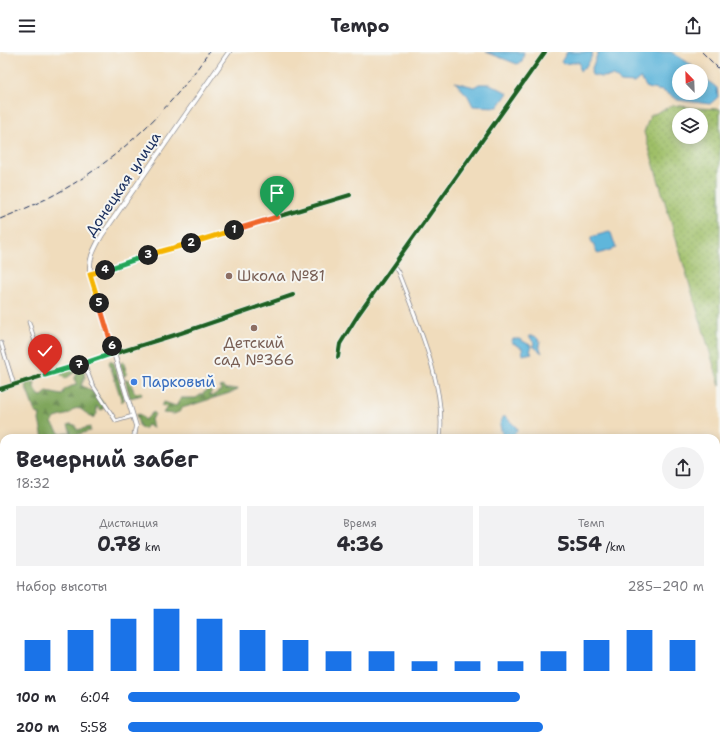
<!DOCTYPE html>
<html lang="ru">
<head>
<meta charset="utf-8">
<style>
  :root { --surface:#fff; --page:#f2f2f3; --text:#2b2b33; --muted:#7c7c81; --accent:#1a73e8 }
  body { margin:0; font-family:"Shantell Sans",sans-serif; background:var(--page); color:var(--text); height:100vh; display:flex; flex-direction:column; font-size:15px; white-space:nowrap }
  * { box-sizing:border-box; margin:0 }
  p { font-size:13px; color:var(--muted) }
  .icon { flex:none; width:22px; height:22px; fill:none; stroke:currentColor; stroke-width:2; stroke-linecap:round; stroke-linejoin:round }
  .map { position:relative; flex:1; overflow:hidden }
  .drawer { position:absolute; left:0px; top:382px; width:720px; height:316px; display:flex; flex-direction:column; background:var(--surface); border-radius:12px 12px 0 0; box-shadow:0 2px 10px #0003 }
  .drawer>* { flex:none }
  .needle { width:26px; rotate:337deg }
  .tools { position:absolute; left:672px; top:12px; display:grid; gap:8px }
  .tools a { display:grid; place-items:center; width:36px; height:36px; border-radius:50%; background:var(--surface); box-shadow:0 2px 10px #0003; font-size:20px }
  .pin { position:absolute; display:grid; place-items:center; width:34px; height:34px; color:#fff; margin:-41px -17px; border-radius:50% 50% 50% 0; rotate:-45deg; box-shadow:0 0 4px #0007 }
  .pin .icon { rotate:45deg }
  .km { position:absolute; width:20px; height:20px; margin:-10px; border-radius:50%; background:#222; color:#fff; font-size:11px; line-height:20px; text-align:center }
  .round { display:grid; place-items:center; flex:none; width:42px; height:42px; border-radius:21px; background:var(--page) }
  .overview { display:flex; align-items:center; justify-content:space-between; height:68px; padding:0 16px }
  h1 { font-size:22px; font-weight:700; line-height:30px }
  .metrics { display:grid; grid-template-columns:repeat(3,1fr); gap:6px; height:68px; padding:4px 16px }
  .metrics div { display:grid; align-content:center; border-radius:0px; background:var(--page); text-align:center }
  .metrics b { font-size:20px; font-weight:700 }
  .metrics small { font-size:11px; font-weight:400 }
  .metrics p { font-size:11px }
  .chart { height:112px; padding:8px 16px }
  .chart p { display:flex; justify-content:space-between }
  .chart svg { width:100%; height:72px; margin-top:4px; stroke:var(--accent); stroke-width:6 }
  ul { padding:0 16px; list-style:none; font-size:13px }
  li { display:grid; grid-template-columns:64px 48px 1fr; align-items:center; height:30px }
  li i { height:10px; border-radius:5px; background:var(--accent) }
  header { display:flex; justify-content:space-between; align-items:center; height:52px; padding:0 16px; background:var(--surface); font-size:18px; font-weight:700 }
  .map>svg:first-child { display:block }
  .forest { fill:url(#forest-firs); stroke:#4d6a5d }
  .garden { fill:url(#garden-dots); stroke:#5d7762; fill-rule:evenodd }
  .water { fill:#5eb6db; stroke:#3c729c }
  .lines { fill:none; stroke-linecap:round; stroke-linejoin:round }
  .minor-casing { stroke:#86868d; stroke-width:4.5 }
  .major-casing { stroke:#86868d; stroke-width:5.5 }
  .minor { stroke:#fff; stroke-width:3 }
  .major { stroke:#fff; stroke-width:4 }
  .rail { stroke:#1b2f5e; stroke-width:1; stroke-dasharray:6 3; stroke-linecap:butt }
  .cycleway-casing { stroke:#f6f6f2; stroke-width:6 }
  .cycleway { stroke:#1b5e20; stroke-width:4 }
  .split-1-casing { stroke:#fff; stroke-width:8 }
  .split-2-casing { stroke:#fff; stroke-width:8 }
  .split-3-casing { stroke:#fff; stroke-width:8 }
  .split-4-casing { stroke:#fff; stroke-width:8 }
  .split-5-casing { stroke:#fff; stroke-width:8 }
  .split-6-casing { stroke:#fff; stroke-width:8 }
  .split-7-casing { stroke:#fff; stroke-width:8 }
  .split-8-casing { stroke:#fff; stroke-width:8 }
  .split-1 { stroke:#f0652b; stroke-width:5 }
  .split-2 { stroke:#f5b400; stroke-width:5 }
  .split-3 { stroke:#f5b400; stroke-width:5 }
  .split-4 { stroke:#22a559; stroke-width:5 }
  .split-5 { stroke:#f5b400; stroke-width:5 }
  .split-6 { stroke:#f0652b; stroke-width:5 }
  .split-7 { stroke:#22a559; stroke-width:5 }
  .split-8 { stroke:#22a559; stroke-width:5 }
  .education-dot { fill:#8d6e63; stroke:#f6f6f2; stroke-width:1.5 }
  .shop-dot { fill:#3f7fe0; stroke:#f6f6f2; stroke-width:1.5 }
  .labels { text-anchor:middle; stroke-width:4; stroke-linejoin:round; paint-order:stroke }
  .street-label { font-size:15px; fill:#1b2f5e; stroke:#f6f6f2 }
  .education-label { font-size:15px; fill:#785e54; stroke:#f6f6f2; text-anchor:start }
  .shop-label { font-size:15px; fill:#366cbe; stroke:#f6f6f2; text-anchor:start }
</style>
</head>
<body>
<header><svg class="icon" aria-label="menu" viewBox="0 0 24 24"><path d="M4 6h16M4 12h16M4 18h16"/></svg>Tempo<svg class="icon" aria-label="share" viewBox="0 0 24 24"><path d="M12 15V3M7 8l5-5 5 5M5 13v7h14v-7"/></svg></header>
<div class="map">
<svg width="720" height="698" viewBox="0 0 720 698">
  <defs>
    <pattern id="forest-firs" width="22" height="20" patternUnits="userSpaceOnUse"><rect width="22" height="20" fill="#7fa65c"/><path d="M5 1l3.5 6h-7zM16 11l3.5 6h-7z" fill="#67884f"/></pattern>
    <pattern id="garden-dots" width="8" height="8" patternUnits="userSpaceOnUse"><rect width="8" height="8" fill="#9fbf67"/><path d="M2 2h.1M6 6h.1" fill="none" stroke="#819c58" stroke-width="1.8" stroke-linecap="round"/></pattern>
  </defs>
  <rect width="100%" height="100%" fill="#f6f6f2"/>
  <filter id="ink" filterUnits="userSpaceOnUse"><feTurbulence type="fractalNoise" baseFrequency=".025" numOctaves="2"/><feDisplacementMap in="SourceGraphic" scale="8" xChannelSelector="R" yChannelSelector="G"/><feConvolveMatrix kernelMatrix="1 2 1 2 8 2 1 2 1" color-interpolation-filters="sRGB"/></filter>
  <filter id="wash" filterUnits="userSpaceOnUse"><feTurbulence type="fractalNoise" baseFrequency=".012" numOctaves="4" result="noise"/><feDisplacementMap in="SourceGraphic" scale="16" xChannelSelector="R" yChannelSelector="G"/><feGaussianBlur stdDeviation="0.9" result="paint"/><feColorMatrix in="noise" values="0 0 0 0 0 0 0 0 0 0 0 0 0 0 0 0 0 1.4 0 .05"/><feComposite in="paint" operator="in"/></filter>
  <g filter="url(#wash)">
    <rect width="100%" height="100%" fill="#f0dcbc"/>
    <path class="forest" d="M111,308l3,3 9,32v3l2,1 -3,3 -13,-40z
      M123,309l4,12 -3,4 -4,-13z
      M83,313l2,13 -4,7 14,8 8,10 1,6 -3,1 -5,-4 1,8 -4,4 -14,-10 -5,1 -5,5 -14,4 -3,5 8,11 11,-1 -3,-8 2,-1 5,1 2,5 13,-3v4l-24,7h-23l-4,-18 1,-5 -5,-3 -10,-27 3,-3h7l-1,6 5,7 3,1 5,-4 15,3 3,-6 12,-5 -3,-5 3,-5 -2,-2 -10,7 -5,-6z
      M125,327l4,1 6,13 6,-1 1,3 -12,3z
      M222,334l4,3h11l-1,2 -54,17 -1,3 -7,3 -11,-1 4,-6 -6,-2 3,-3 12,4 5,-8h15l13,-9 3,3 -3,3 3,1 9,-6 -1,-3z
      M153,360l2,3 -4,4 2,9 -6,-3 -3,4 -4,-1 -4,-13 4,-1 5,6z"/>
    <path class="garden" d="M673,53l23,3 24,1v277l-76,-254 6,-16zM679,63h22v22h-22z"/>
    <path class="water" d="M486,0h38l-2,10 -5,2z
      M567,0h26c-3,9 -5,14 -13,19l-1,-9 -16,2 -2,-2z
      M598,0h73l16,10 11,9h-19v22h22v-18l16,13 1,9 -8,7 -32,-4 -15,-9 -16,-3 -7,-10 -6,5 -13,-1 -8,-6 -12,1 -9,-2 -1,-4z
      M455,30l19,5 5,-3h11l18,9 -10,14 -25,-1 -5,-10z
      M609,180l2,1 5,15 -18,6 -7,-14v-3z
      M529,284h6l5,5 -1,5 3,7 -9,-7 1,-3z
      M513,287h6l11,6 2,1 -2,5 2,2 -9,2 -1,-7 -11,-6z
      M502,365h4l10,10 1,4c-4,5 -8,8 -14,6l-3,-12z
      M462,694h20l6,4h-31z"/>
  </g>
  <g filter="url(#ink)">
    <g class="lines">
      <g class="minor-casing">
        <path id="minor" d="M394,214l4,6c18,47 49,116 42,166
          M91,222l56,-18 203,-61
          M29,270l16,53
          M1,291l13,42
          M338,305l2,-13 18,-29 187,-263
          M84,311l8,21 24,37 17,-5
          M0,337l181,-56 112,-38
          M0,526l4,5
          M716,641l4,1
          M0,656l4,9
          M17,694l1,4
          M258,694l6,4"/>
      </g>
      <g class="major-casing">
        <path id="major" d="M134,386l2,-12 -45,-149c-4,-16 3,-28 11,-42l127,-183
          M0,451l4,-1"/>
      </g>
      <use href="#minor" class="minor"/>
      <use href="#major" class="major"/>
      <path class="rail" d="M702,0l18,18
        M0,167c17,-7 34,-14 50,-22 64,-33 119,-86 159,-145
        M0,536l4,-2
        M0,548l4,-1
        M609,694l5,4"/>
      <g class="cycleway-casing">
        <path id="cycleway" d="M91,222l56,-18 203,-61
          M338,305l2,-13 18,-29 187,-263
          M0,337l181,-56 112,-38"/>
      </g>
      <use href="#cycleway" class="cycleway"/>
    </g>
  </g>
  <g class="lines" filter="url(#ink)">
    <g class="split-1-casing">
      <path id="split-1" d="M234,178l43,-13"/>
    </g>
    <g class="split-2-casing">
      <path id="split-2" d="M191,191l43,-13"/>
    </g>
    <g class="split-3-casing">
      <path id="split-3" d="M148,203l43,-12"/>
    </g>
    <g class="split-4-casing">
      <path id="split-4" d="M105,218l43,-15"/>
    </g>
    <g class="split-5-casing">
      <path id="split-5" d="M99,251l-9,-29 15,-4"/>
    </g>
    <g class="split-6-casing">
      <path id="split-6" d="M99,251l13,43"/>
    </g>
    <g class="split-7-casing">
      <path id="split-7" d="M79,313l35,-12 -2,-7"/>
    </g>
    <g class="split-8-casing">
      <path id="split-8" d="M45,323l34,-10"/>
    </g>
    <use href="#split-1" class="split-1"/>
    <use href="#split-2" class="split-2"/>
    <use href="#split-3" class="split-3"/>
    <use href="#split-4" class="split-4"/>
    <use href="#split-5" class="split-5"/>
    <use href="#split-6" class="split-6"/>
    <use href="#split-7" class="split-7"/>
    <use href="#split-8" class="split-8"/>
  </g>
  <g class="education-dot">
    <circle cx="229" cy="224" r="4"/>
    <circle cx="254" cy="276" r="4"/>
  </g>
  <circle class="shop-dot" cx="134" cy="330" r="4"/>
  <g class="labels">
    <g class="street-label">
      <text transform="translate(123 132) rotate(-56)" y="5">Донецкая улица</text>
    </g>
    <g class="education-label">
      <text x="237" y="229">Школа №81</text>
      <text x="254" y="296" text-anchor="middle">Детский<tspan x="254" dy="17">сад №366</tspan></text>
    </g>
    <g class="shop-label">
      <text x="142" y="335">Парковый</text>
    </g>
  </g>
</svg>
<div class="tools">
<a><svg class="needle" viewBox="-14 -14 28 28"><path d="M0-13l5 13h-10z" fill="#e53935"/><path d="M0 13l5-13h-10z" fill="#7c7c81"/></svg></a>
<a><svg class="icon" aria-label="layers" viewBox="0 0 24 24"><path d="M12 4l9 5-9 5-9-5zM3 14l9 5 9-5"/></svg></a>
</div>
<div class="pin" style="left:277px;top:165px;background:#1e9e55"><svg class="icon" aria-label="arrive" viewBox="0 0 24 24"><path d="M6 21V4h12l-3 4 3 4H6"/></svg></div>
<div class="pin" style="left:45px;top:323px;background:#d93025"><svg class="icon" aria-label="check" viewBox="0 0 24 24"><path d="M5 12l5 5 9-10"/></svg></div>
<b class="km" style="left:234px;top:178px">1</b>
<b class="km" style="left:191px;top:191px">2</b>
<b class="km" style="left:148px;top:203px">3</b>
<b class="km" style="left:105px;top:218px">4</b>
<b class="km" style="left:99px;top:251px">5</b>
<b class="km" style="left:112px;top:294px">6</b>
<b class="km" style="left:79px;top:313px">7</b>
<section class="drawer">
<div class="overview"><div><h1>Вечерний забег</h1><p>18:32</p></div><a class="round"><svg class="icon" aria-label="share" viewBox="0 0 24 24"><path d="M12 15V3M7 8l5-5 5 5M5 13v7h14v-7"/></svg></a></div>
<div class="metrics">
<div><p>Дистанция</p><b>0.78<small> km</small></b></div>
<div><p>Время</p><b>4:36</b></div>
<div><p>Темп</p><b>5:54<small> /km</small></b></div>
</div>
<div class="chart"><p><span>Набор высоты</span>285–290 m</p>
<svg viewBox="0 0 160 44" preserveAspectRatio="none"><path d="M5 44V25M15 44V19M25 44V12M35 44V6M45 44V12M55 44V19M65 44V25M75 44V32M85 44V32M95 44V38M105 44V38M115 44V38M125 44V32M135 44V25M145 44V19M155 44V25"/></svg>
</div>
<ul>
<li><b>100 m</b>6:04<i style="width:68%"></i></li>
<li><b>200 m</b>5:58<i style="width:72%"></i></li>
</ul>
</section>
</div>
</body>
</html>
